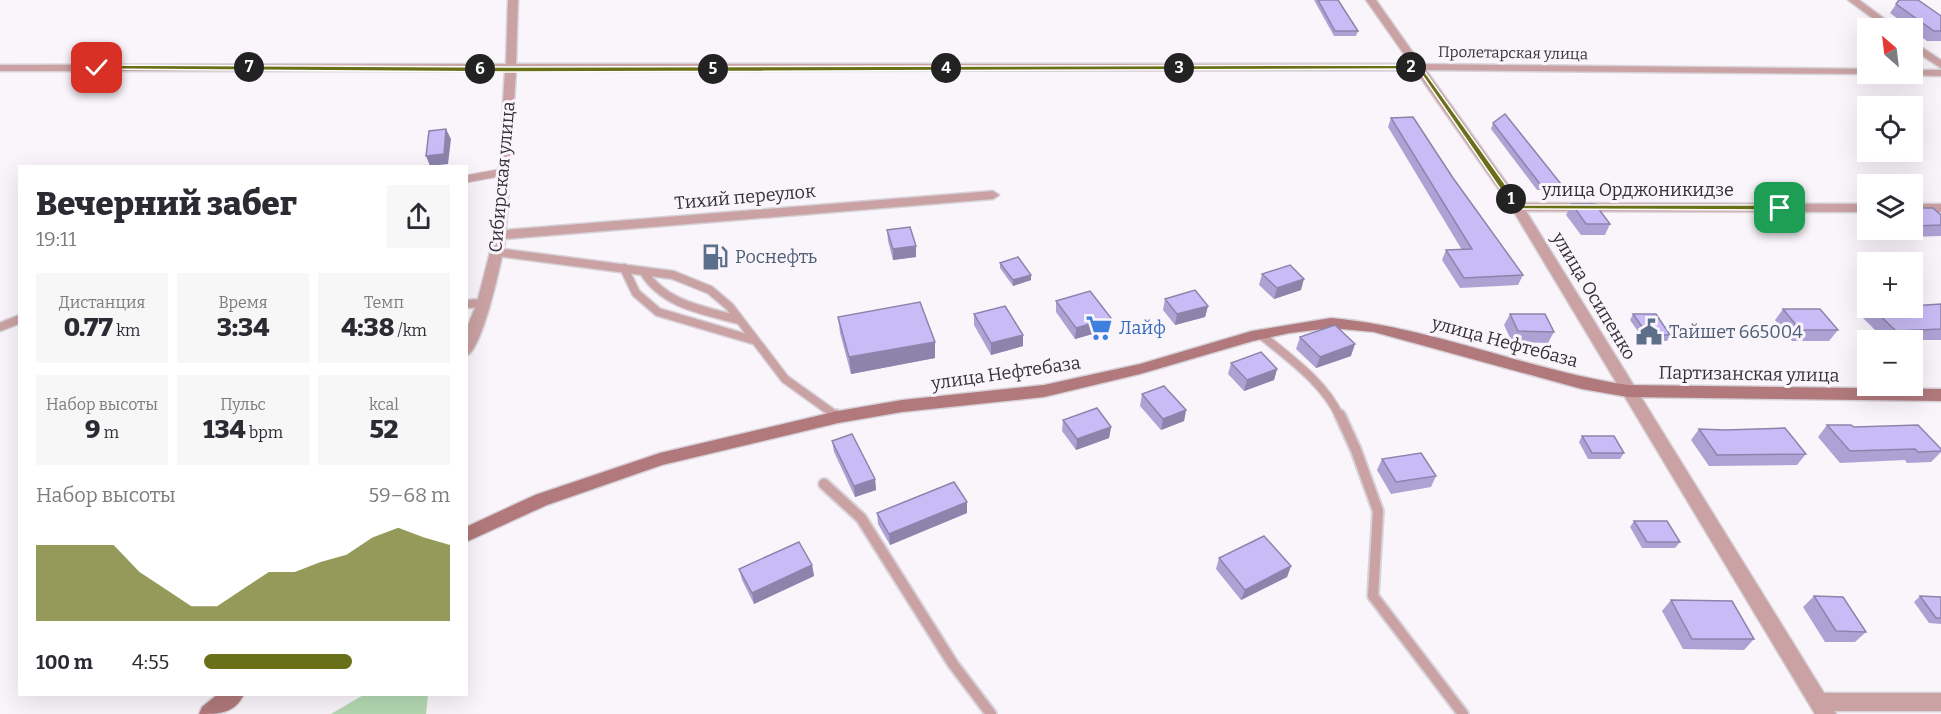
<!DOCTYPE html>
<html lang="ru">
<head>
<meta charset="utf-8">
<style>
  :root { --surface:#fff; --page:#f7f7f7; --text:#2b2b33; --muted:#7c7c81; --accent:#697017 }
  body { margin:0; font-family:Bitter,serif; background:var(--page); color:var(--text); height:100vh; display:flex; flex-direction:column; font-size:22px; white-space:nowrap }
  * { box-sizing:border-box; margin:0 }
  p { font-size:20px; color:var(--muted) }
  .icon { flex:none; width:33px; height:33px; fill:none; stroke:currentColor; stroke-width:2; stroke-linecap:round; stroke-linejoin:round }
  .map { position:relative; flex:1; overflow:hidden }
  .sheet { position:absolute; left:18px; top:165px; width:450px; height:531px; display:flex; flex-direction:column; background:var(--surface); border-radius:0px; box-shadow:0 6px 24px #0002 }
  .sheet>* { flex:none }
  .needle { width:39px; rotate:332deg }
  .controls { position:absolute; left:1857px; top:18px; display:grid; gap:12px }
  .controls a { display:grid; place-items:center; width:66px; height:66px; border-radius:0px; background:var(--surface); box-shadow:0 6px 24px #0002; font-size:30px }
  .pin { position:absolute; display:grid; place-items:center; width:51px; height:51px; color:#fff; margin:-26px; border-radius:12px; box-shadow:0 3px 9px #0006 }
  .km { position:absolute; width:30px; height:30px; margin:-15px; border-radius:50%; background:#222; color:#fff; font-size:16px; line-height:30px; text-align:center }
  .round { display:grid; place-items:center; flex:none; width:63px; height:63px; border-radius:0px; background:var(--page) }
  .overview { display:flex; align-items:center; justify-content:space-between; height:102px; padding:0 18px }
  h1 { font-size:33px; font-weight:800; line-height:45px }
  .figures { display:grid; grid-template-columns:repeat(3,1fr); gap:9px; height:102px; padding:6px 18px }
  .figures div { display:grid; align-content:center; border-radius:0px; background:var(--page); text-align:center }
  .figures b { font-size:26px; font-weight:800 }
  .figures small { font-size:16px; font-weight:400 }
  .figures p { font-size:16px }
  .chart { height:168px; padding:12px 18px }
  .chart p { display:flex; justify-content:space-between }
  .chart svg { width:100%; height:108px; margin-top:6px; fill:var(--accent); opacity:.7 }
  ul { padding:0 18px; list-style:none; font-size:20px }
  li { display:grid; grid-template-columns:96px 72px 1fr; align-items:center; height:45px }
  li i { height:15px; border-radius:8px; background:var(--accent) }
  .map>svg:first-child { display:block }
  .green { fill:#b5d9b3 }
  .lines { fill:none; stroke-linecap:round; stroke-linejoin:round }
  .service-far2-casing { stroke:#d6d2d8; stroke-width:9 }
  .service-far1-casing { stroke:#d6d2d8; stroke-width:11 }
  .service-casing { stroke:#d6d2d8; stroke-width:14 }
  .minor-casing { stroke:#d6d2d8; stroke-width:3 }
  .secondary-casing { stroke:#d6d2d8; stroke-width:3 }
  .service-far2 { stroke:#caa2a3; stroke-width:7 }
  .service-far1 { stroke:#caa2a3; stroke-width:8 }
  .service { stroke:#caa2a3; stroke-width:10 }
  .minor { fill:#caa2a3; fill-rule:evenodd }
  .secondary { fill:#b1797b; fill-rule:evenodd }
  .wall { fill:#ada2d4 }
  .shaded-wall { fill:#8d84ac }
  .building { fill:#c9bcf6; stroke:#8d84ac; stroke-width:1.5 }
  .route { fill:#697017; stroke:#fff; stroke-width:1.5 }
  .labels { text-anchor:middle; stroke-width:6; stroke-linejoin:round; paint-order:stroke }
  .far-street-label { font-size:15px; fill:#37303b; stroke:#f9f5fb }
  .street-label { font-size:18px; fill:#37303b; stroke:#f9f5fb }
  .service-label { font-size:18px; fill:#4e5e75; stroke:#f9f5fb; text-anchor:start }
  .shop-label { font-size:18px; fill:#366cbe; stroke:#f9f5fb; text-anchor:start }
</style>
</head>
<body>
<div class="map">
<svg width="1941" height="714" viewBox="0 0 1941 714">
  <rect width="100%" height="100%" fill="#f9f5fb"/>
  <path class="green" d="M365,694l63,1 -2,19h-95z"/>
  <g class="lines">
    <g class="service-far2-casing">
      <path id="service-far2" d="M466,179l38,-7"/>
    </g>
    <g class="service-far1-casing">
      <path id="service-far1" d="M497,252l176,23 37,15 20,17 55,72 53,38
        M624,268l12,25 22,19 95,28
        M643,271c21,34 60,39 96,49
        M466,304l18,-1
        M0,327l20,-8
        M1260,334c29,24 64,48 80,83"/>
    </g>
    <g class="service-casing">
      <path id="service" d="M836,415l2,2
        M1340,415l16,35 22,61 -5,85 90,118
        M824,484l37,34 92,146 38,50"/>
    </g>
    <g class="minor-casing">
      <path id="minor" d="M508,0h10l-2,64h895l-45,-64h10l45,64 447,5v5h4l-446,-4 95,133 347,1v8l-342,-1 298,482h117v18h-106l1,3h-21l-304,-507 -96,-137 -899,1 -10,159 487,-39 6,4 -6,4 -488,40c-2,18 -23,113 -39,117v-26l11,-27 13,-51 6,-39 9,-142h-505v-6l506,-1z
        M1848,0h11l38,28h-11z
        M1912,41l29,19v8l-29,-19z
        M1912,70h29v6l-33,-1 -1,-1h5z
        M1912,204h29v8h-29z"/>
    </g>
    <g class="secondary-casing">
      <path id="secondary" d="M1331,318c101,9 196,52 297,67l313,4v12l-313,-4 -46,-8 -208,-57 -43,-4 -41,5 -37,8 -113,33 -96,23 -142,15 -64,11 -176,42 -115,40 -81,37v-15l69,-32 125,-42 178,-42 64,-11 142,-15 96,-21 112,-33z
        M218,694h26c-9,20 -26,20 -45,20l3,-7z"/>
    </g>
    <use href="#service-far2" class="service-far2"/>
    <use href="#service-far1" class="service-far1"/>
    <use href="#service" class="service"/>
    <use href="#minor" class="minor"/>
    <use href="#secondary" class="secondary"/>
  </g>
  <path class="wall" d="M1314,0h24l20,31 -2,5h-22z
    M1899,0l42,16v25h-14l-15,-11v-2h-2l-20,-15z
    M1391,118l62,60 70,97 -5,10 -58,3 -18,-28 4,-10h16l-74,-123z
    M1493,123l68,61 -3,5 -21,1 -46,-61z
    M1572,204l38,20 -5,11h-24l-15,-20z
    M1912,208l29,7v21l-36,1 -8,-7h15z
    M887,230l29,27 -23,3 -5,-19z
    M1000,263l31,17 -18,6 -13,-18z
    M1262,274l39,16 -27,9 -15,-14z
    M1165,299l43,7 -3,11 -30,8 -12,-15z
    M1056,301l54,28 -35,10 -19,-27z
    M1941,304v36h-56l-22,-22 9,-10z
    M1783,309l55,21 -9,11h-37l-17,-21z
    M974,314l49,21v11l-32,9 -17,-30z
    M1510,314l44,18 -6,11 -36,-1 -8,-17z
    M1633,314l37,21 -3,6 -23,-1 -14,-20z
    M838,317l97,41 -84,16 -11,-41z
    M1300,337l51,19 -35,12 -20,-19z
    M1231,363l46,6 -3,11 -30,11 -16,-17z
    M1142,394l44,16 -2,11 -23,9 -21,-24z
    M1063,420l48,7 -2,11 -33,12 -14,-19z
    M1827,425l27,2 87,22v3l-10,10 -24,1 -2,-3 -65,3 -22,-26z
    M1699,429l26,1 81,24 -9,11 -88,1 -18,-26z
    M1582,436l42,17 -4,6h-32l-9,-17z
    M832,441l43,38 1,11 -21,7 -21,-45z
    M1382,459l54,17 -5,11 -40,7 -14,-24z
    M967,502v11l-77,32 -12,-21 -1,-11z
    M1634,521l46,21 -5,6h-33l-12,-21z
    M1219,558l72,8 -4,11 -46,23 -25,-31z
    M812,565l2,11 -60,28 -12,-24 -3,-11z
    M1814,596l52,36 -11,10h-30l-22,-35z
    M1920,596l21,1v27l-12,-1 -15,-21z
    M1671,600l83,39 -10,11 -61,-1 -21,-38z"/>
  <path class="shaded-wall" d="M446,129l5,10 -3,25 -18,2 -4,-10z
    M916,246v11l-23,3v-11z
    M1031,275v5l-18,6v-6z
    M1304,279l-3,11 -27,9 3,-11z
    M1208,306l-3,11 -30,8 2,-11z
    M1111,318l-1,11 -35,10 1,-11z
    M1023,335v11l-32,9v-12z
    M935,342v16l-84,16 -2,-17z
    M1355,344l-4,12 -35,12 4,-11z
    M1277,369l-3,11 -30,11 3,-11z
    M1186,410l-2,11 -23,9 2,-11z
    M1111,427l-2,11 -33,12 1,-11z
    M875,479l1,11 -21,7 -1,-11z
    M967,502v11l-77,32 -1,-11z
    M812,565l2,11 -60,28 -2,-11z
    M1291,566l-4,11 -46,23 4,-10z"/>
  <path class="building" d="M1318,0h20l20,31h-23z
    M1899,0h19l23,16v15h-7l-38,-27z
    M1505,114l56,70h-21l-47,-61z
    M1413,117l40,61 70,97 -59,3 -18,-28 26,-1 -81,-131z
    M446,129l-2,25 -18,2 3,-25z
    M1572,204h23l15,20h-24z
    M1912,208h21l8,7v10l-28,1z
    M910,227l6,19 -23,3 -6,-19z
    M1018,257l13,18 -18,5 -13,-17z
    M1290,265l14,14 -27,9 -15,-14z
    M1195,290l13,16 -31,8 -12,-15z
    M1090,291l21,27 -35,10 -20,-27z
    M920,302l15,40 -86,15 -11,-40z
    M1941,304v25l-45,2 -24,-23h40v-2z
    M1005,306l18,29 -32,8 -17,-29z
    M1783,309h37l18,21h-38z
    M1510,314h35l9,18 -36,-1z
    M1633,314h23l14,21h-22z
    M1335,325l20,19 -35,13 -20,-20z
    M1261,352l16,17 -30,11 -16,-17z
    M1164,386l22,24 -23,9 -21,-25z
    M1097,408l14,19 -34,12 -14,-19z
    M1827,425h24l3,2 64,-2 23,24v2l-23,1 -3,-3 -65,2z
    M1785,428l21,26 -89,1 -18,-26 26,1z
    M852,434l23,45 -21,7 -22,-45z
    M1582,436h32l10,17h-32z
    M1421,453l15,23 -40,6 -14,-23z
    M954,482l13,20 -78,32 -12,-21z
    M1634,521h33l13,21h-33z
    M1264,536l27,30 -46,24 -26,-32z
    M799,542l13,23 -60,28 -13,-24z
    M1814,596l29,1 23,35 -30,-1z
    M1920,596l21,1v21h-5z
    M1671,600l61,1 22,38h-62z"/>
  <path class="route" d="M97,65l414,2 909,-2 100,140h260l4,3 -4,2 -266,-1 -96,-140 -907,3 -416,-3z"/>
  <defs>
    <g id="fuel-bare" transform="scale(2.07)"><path d="M-5.5-6h7V0h2V4h1.3V-2.5L3-4.5l.8-.8L6-3V5H2.5V1h-1V6h-7ZM-4.2-4.7v3.2H.2V-4.7Z" fill="#5c6f8a" stroke="#f9f5fb" stroke-width="2.5" paint-order="stroke"/></g>
    <g id="supermarket-bare" transform="scale(2.07)"><path d="M-6-5.5h2.5l.6 2H6L4.5 2H-2.5L-4.4-4H-6ZM-1.5 3.2a1.3 1.3 0 1 0 .1 0ZM3 3.2a1.3 1.3 0 1 0 .1 0Z" fill="#3f7fe0" stroke="#f9f5fb" stroke-width="2.5" paint-order="stroke"/></g>
    <g id="civic-bare" transform="scale(2.07)"><path d="M-.6-6.5H3V-4.5H.6V-3L4-1V1h2V6H-6V1h2V-1L-.6-3ZM-1.2 2.5V6h2.4V2.5Z" fill="#5c6f8a" stroke="#f9f5fb" stroke-width="2.5" paint-order="stroke"/></g>
  </defs>
  <g fill-rule="evenodd">
    <use href="#fuel-bare" x="715" y="257"/>
    <use href="#supermarket-bare" x="1099" y="328"/>
    <use href="#civic-bare" x="1649" y="332"/>
  </g>
  <g class="labels">
    <g class="far-street-label">
      <text transform="translate(1513 53) rotate(1)" y="5">Пролетарская улица</text>
    </g>
    <g class="street-label">
      <text transform="translate(502 177) rotate(-85)" y="6">Сибирская улица</text>
      <text x="1638" y="196">улица Орджоникидзе</text>
      <text transform="translate(745 197) rotate(-5)" y="6">Тихий переулок</text>
      <text transform="translate(1594 296) rotate(59)" y="6">улица Осипенко</text>
      <text transform="translate(1505 342) rotate(15)" y="6">улица Нефтебаза</text>
      <text transform="translate(1006 373) rotate(-8)" y="6">улица Нефтебаза</text>
      <text transform="translate(1749 374) rotate(1)" y="6">Партизанская улица</text>
    </g>
    <g class="service-label">
      <text x="735" y="263">Роснефть</text>
      <text x="1669" y="338">Тайшет 665004</text>
    </g>
    <g class="shop-label">
      <text x="1119" y="334">Лайф</text>
    </g>
  </g>
</svg>
<div class="controls">
<a><svg class="needle" viewBox="-14 -14 28 28"><path d="M0-13l5 13h-10z" fill="#e53935"/><path d="M0 13l5-13h-10z" fill="#7c7c81"/></svg></a>
<a><svg class="icon" aria-label="locate" viewBox="0 0 24 24"><circle cx="12" cy="12" r="6"/><path d="M12 2v4M12 18v4M2 12h4M18 12h4"/></svg></a>
<a><svg class="icon" aria-label="layers" viewBox="0 0 24 24"><path d="M12 4l9 5-9 5-9-5zM3 14l9 5 9-5"/></svg></a>
<a>+</a>
<a>−</a>
</div>
<div class="pin" style="left:1780px;top:208px;background:#1e9e55"><svg class="icon" aria-label="arrive" viewBox="0 0 24 24"><path d="M6 21V4h12l-3 4 3 4H6"/></svg></div>
<div class="pin" style="left:97px;top:68px;background:#d93025"><svg class="icon" aria-label="check" viewBox="0 0 24 24"><path d="M5 12l5 5 9-10"/></svg></div>
<b class="km" style="left:1511px;top:199px">1</b>
<b class="km" style="left:1411px;top:67px">2</b>
<b class="km" style="left:1179px;top:68px">3</b>
<b class="km" style="left:946px;top:68px">4</b>
<b class="km" style="left:713px;top:69px">5</b>
<b class="km" style="left:480px;top:69px">6</b>
<b class="km" style="left:249px;top:67px">7</b>
<section class="sheet">
<div class="overview"><div><h1>Вечерний забег</h1><p>19:11</p></div><a class="round"><svg class="icon" aria-label="share" viewBox="0 0 24 24"><path d="M12 15V3M7 8l5-5 5 5M5 13v7h14v-7"/></svg></a></div>
<div class="figures">
<div><p>Дистанция</p><b>0.77<small> km</small></b></div>
<div><p>Время</p><b>3:34</b></div>
<div><p>Темп</p><b>4:38<small> /km</small></b></div>
</div>
<div class="figures">
<div><p>Набор высоты</p><b>9<small> m</small></b></div>
<div><p>Пульс</p><b>134<small> bpm</small></b></div>
<div><p>kcal</p><b>52</b></div>
</div>
<div class="chart"><p><span>Набор высоты</span>59–68 m</p>
<svg viewBox="0 0 160 44" preserveAspectRatio="none"><path d="M0 44V13L10 13L20 13L30 13L40 24L50 31L60 38L70 38L80 31L90 24L100 24L110 20L120 17L130 10L140 6L150 10L160 13V44z"/></svg>
</div>
<ul>
<li><b>100 m</b>4:55<i style="width:60%"></i></li>
</ul>
</section>
</div>
</body>
</html>
